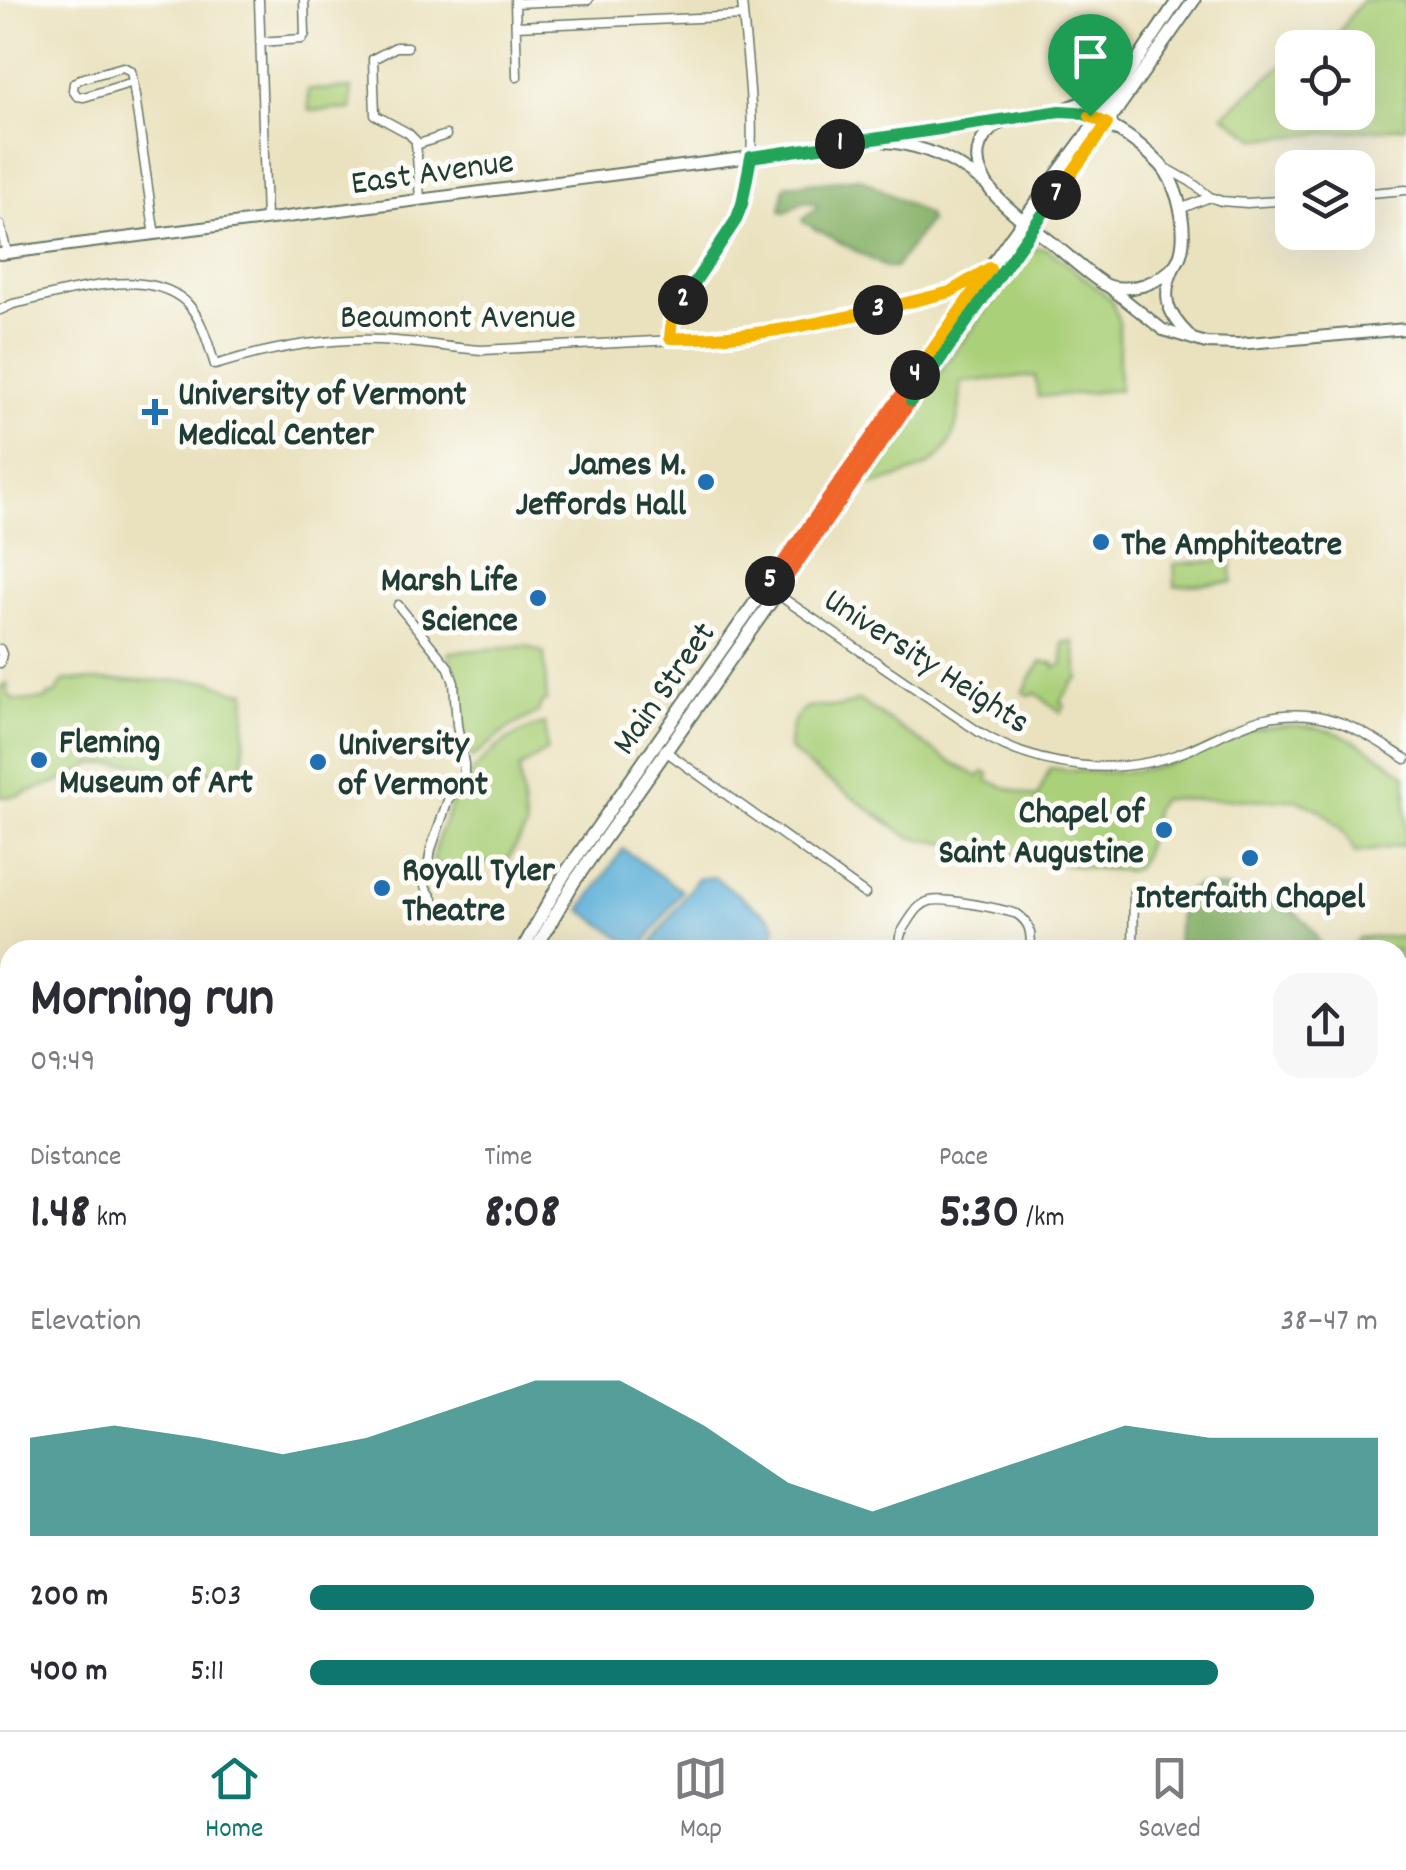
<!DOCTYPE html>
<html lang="en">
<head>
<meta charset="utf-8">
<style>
  :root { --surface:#fff; --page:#f7f7f7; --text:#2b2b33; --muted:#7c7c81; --line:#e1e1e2; --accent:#0f766e }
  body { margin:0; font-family:Dekko,sans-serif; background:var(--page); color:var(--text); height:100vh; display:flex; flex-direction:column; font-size:38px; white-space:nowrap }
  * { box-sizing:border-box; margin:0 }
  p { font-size:32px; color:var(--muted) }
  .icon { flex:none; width:55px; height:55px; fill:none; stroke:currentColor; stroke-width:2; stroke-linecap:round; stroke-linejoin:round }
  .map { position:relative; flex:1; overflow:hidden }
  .side { position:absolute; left:0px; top:940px; width:1408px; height:790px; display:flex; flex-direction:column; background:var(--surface); border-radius:30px 30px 0 0; box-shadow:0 10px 40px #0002 }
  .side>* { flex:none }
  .controls { position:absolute; left:1275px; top:30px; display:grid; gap:20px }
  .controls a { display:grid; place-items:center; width:100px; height:100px; border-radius:20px; background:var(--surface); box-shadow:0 10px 40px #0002; font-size:50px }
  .pin { position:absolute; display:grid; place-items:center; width:85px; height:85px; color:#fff; margin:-102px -42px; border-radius:50% 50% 50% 0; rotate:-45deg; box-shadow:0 0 10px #0007 }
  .pin .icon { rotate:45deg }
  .km { position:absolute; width:50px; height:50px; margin:-25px; border-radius:50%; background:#222; color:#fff; font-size:28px; line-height:50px; text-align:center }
  .round { display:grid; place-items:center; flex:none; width:105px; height:105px; border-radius:30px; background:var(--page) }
  .summary { display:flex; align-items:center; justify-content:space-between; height:170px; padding:0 30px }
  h1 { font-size:55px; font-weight:700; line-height:75px }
  .metrics { display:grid; grid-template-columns:repeat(3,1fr); gap:15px; height:170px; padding:10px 30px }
  .metrics div { display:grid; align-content:center }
  .metrics b { font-size:50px; font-weight:700 }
  .metrics small { font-size:28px; font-weight:400 }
  .metrics p { font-size:28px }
  .chart { height:280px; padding:20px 30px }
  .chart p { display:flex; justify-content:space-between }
  .chart svg { width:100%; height:180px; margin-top:10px; fill:var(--accent); opacity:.7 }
  ul { padding:0 30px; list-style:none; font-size:32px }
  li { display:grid; grid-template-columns:160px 120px 1fr; align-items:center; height:75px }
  li i { height:25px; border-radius:12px; background:var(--accent) }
  .dock { display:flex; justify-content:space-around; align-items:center; height:140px; border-top:2px solid var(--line); background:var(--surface); font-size:28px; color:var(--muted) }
  .dock a { display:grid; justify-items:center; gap:5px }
  .dock .selected { color:var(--accent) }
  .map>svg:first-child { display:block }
  .green { fill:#abd07a; stroke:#658657; stroke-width:2.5 }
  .forest { fill:#88b26a; stroke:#54784f; stroke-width:2.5 }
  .water { fill:#5eb0d9; stroke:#3e7686; stroke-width:2.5 }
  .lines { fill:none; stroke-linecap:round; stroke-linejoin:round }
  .street-casing { stroke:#667765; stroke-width:11 }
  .secondary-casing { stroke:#667765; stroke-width:14 }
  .primary-casing { stroke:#667765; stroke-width:15 }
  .street { stroke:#fff; stroke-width:8 }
  .secondary { stroke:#fff; stroke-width:10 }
  .primary { stroke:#fff; stroke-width:11 }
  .split-1-casing { stroke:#fff; stroke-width:20 }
  .split-2-casing { stroke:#fff; stroke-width:20 }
  .split-3-casing { stroke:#fff; stroke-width:20 }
  .split-4-casing { stroke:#fff; stroke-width:20 }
  .split-5-casing { stroke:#fff; stroke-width:20 }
  .split-6-casing { stroke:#fff; stroke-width:20 }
  .split-7-casing { stroke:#fff; stroke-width:20 }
  .split-8-casing { stroke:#fff; stroke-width:20 }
  .split-1 { stroke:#22a559; stroke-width:12 }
  .split-2 { stroke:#22a559; stroke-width:12 }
  .split-3 { stroke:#f5b400; stroke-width:12 }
  .split-4 { stroke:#f5b400; stroke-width:12 }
  .split-5 { stroke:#f0652b; stroke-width:12 }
  .split-6 { stroke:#f0652b; stroke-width:12 }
  .split-7 { stroke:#22a559; stroke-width:12 }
  .split-8 { stroke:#f5b400; stroke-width:12 }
  .poi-dot { fill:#1f6fb2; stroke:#fdfcf7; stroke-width:4 }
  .labels { text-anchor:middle; stroke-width:10; stroke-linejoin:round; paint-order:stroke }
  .street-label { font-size:35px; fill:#1f3d34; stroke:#fdfcf7 }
  .poi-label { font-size:35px; font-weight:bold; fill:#1f3d34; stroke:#fdfcf7; text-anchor:start }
</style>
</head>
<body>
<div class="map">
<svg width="1406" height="1730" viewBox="0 0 1406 1730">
  <rect width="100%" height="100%" fill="#fdfcf7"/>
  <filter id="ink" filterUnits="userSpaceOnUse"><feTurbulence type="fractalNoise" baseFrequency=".01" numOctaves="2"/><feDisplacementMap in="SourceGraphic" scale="20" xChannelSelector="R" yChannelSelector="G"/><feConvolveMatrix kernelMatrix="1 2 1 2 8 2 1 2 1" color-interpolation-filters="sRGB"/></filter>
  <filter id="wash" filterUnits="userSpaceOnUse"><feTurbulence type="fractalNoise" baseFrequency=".0048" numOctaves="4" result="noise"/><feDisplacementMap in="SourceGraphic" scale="40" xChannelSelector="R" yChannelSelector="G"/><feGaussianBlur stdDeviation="2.25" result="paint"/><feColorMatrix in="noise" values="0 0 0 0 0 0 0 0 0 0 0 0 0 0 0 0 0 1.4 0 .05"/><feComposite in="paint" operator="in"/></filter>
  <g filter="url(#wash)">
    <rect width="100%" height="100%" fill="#eae2bf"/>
    <path class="green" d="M1362,0h44v127l-149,12 -34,-24 69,-58v55h66v-64l-30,-1z
      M351,88l1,21 -43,2 -1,-21z
      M1037,248l11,1 64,51 7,22v68l-81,7 -3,-21 -74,6c0,23 -3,57 -22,75 -11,11 -29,16 -43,21 -12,4 -19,9 -30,4l84,-124 79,-105z
      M1231,560l2,22 -58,4 -1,-22z
      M1063,642h11l5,37 -4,1 -15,22 5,4 -4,6 -26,-19 -5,3 -7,-4 6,-10 -1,-1 13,-19 13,1 1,5 8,-4z
      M526,646l18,7 3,48 -6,3 -3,8 -29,16 -37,30c-17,-32 -7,-72 -24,-104l2,-2z
      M64,680l147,1 22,10 13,1 -3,78 -85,6 -17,-12h-48l-22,13 -55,19 -16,1v-110l7,-4 1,11 7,7 32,-2 1,-4 7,-1z
      M859,700l87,59 33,18 4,-5 6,2 -2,7 50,17 13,-30c35,4 73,7 107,-1 31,-7 57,-24 86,-35 7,-2 15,-3 23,-4 60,-10 93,12 140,47v70l-51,8c-11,-25 -33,-47 -60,-53l-134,-1 -6,9 -12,49 -6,11 -8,3 -42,-3 -178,-31 -100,-70 -20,-18c0,-20 5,-42 29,-43 8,0 17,2 25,0 6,-1 10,-4 16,-6z
      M545,724l2,26 -28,19 7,60 -21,35h-31l-30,11 -1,-10 -7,3 -1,-7h-3c13,-59 50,-122 113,-137z
      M1369,937h37v207h-8v-194h-49l10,-12z
      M0,1014h10v73l-10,-1z
      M534,1720h144v10h-144z"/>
    <path class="forest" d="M861,178l66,37 2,6 -34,47h-8l-84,-46v-3l14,-11 -1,-4 -11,-2 -20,10 -4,-1 3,-23 3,-3z
      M1198,886c43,2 112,15 123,64h-144l2,-41 7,-18z"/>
    <path class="water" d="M623,849l59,42 -42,59 -59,-40z
      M714,877l57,41 5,8 -6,24 -122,-1 49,-70z"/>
  </g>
  <g filter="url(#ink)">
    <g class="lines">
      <g class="street-casing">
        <path id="street" d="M259,0l7,219
          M515,0l2,77
          M515,3l73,-3
          M516,26l227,-10
          M260,42l42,-3 3,-5 -1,-34
          M407,47h-11l-23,12 2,56 33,18 8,8 4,58
          M133,82l-49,15 -7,-1 -4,-6 1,-7 6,-4 43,-12 8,4 2,11 20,141 2,11
          M416,145l30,-10
          M1166,168l25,14 19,15 11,4 26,2 45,-3
          M1358,194l48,-4
          M1180,209l30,-12
          M0,225l7,28
          M0,310l13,-6c49,-10 132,-40 173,-2 16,16 22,42 29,63 58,-18 119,-29 180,-24 29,2 57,7 87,9l269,-14 38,-6 151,-35 22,-9 20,-13
          M670,339l1,-13 4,-13c19,-33 47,-63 63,-98 26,-55 8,-154 4,-215
          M774,592l205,140c60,37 140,46 207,19 47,-19 74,-43 131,-35 34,6 60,25 89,43
          M398,605l51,63 5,15 3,42 7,39v10l-16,26 -17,49 -6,37 8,13
          M0,649l2,5 -2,9
          M664,750l201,144
          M903,950c-7,-12 -2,-17 5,-28 6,-9 11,-18 22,-21 15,-4 71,8 87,13 14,9 14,20 14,36
          M1133,950l1,-60
          M0,1009h10
          M1398,1309h8
          M0,1373h10
          M1398,1461h8
          M1109,1720v10
          M1277,1720l1,10
          M93,1730v-10
          M191,1730l1,-10"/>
      </g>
      <g class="secondary-casing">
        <path id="secondary" d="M887,142c39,4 67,18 97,41
          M0,254l751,-97 249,-36
          M1174,268c-14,30 -6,46 16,68
          M1109,287l54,43 43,13 32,1 168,-15
          M0,1095h10
          M1398,1157h8
          M336,1720v10
          M828,1730v-10"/>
      </g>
      <g class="primary-casing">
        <path id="primary" d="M1068,108l32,-13 22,-16
          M1061,111c36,2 73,26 99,53 19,20 32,76 16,100 -7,10 -21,17 -32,21 -10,3 -28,5 -38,0 -16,-8 -44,-35 -60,-47 -27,-21 -80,-55 -66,-93 5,-12 16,-22 28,-25 16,-5 35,-6 53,-9z
          M522,950l42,-75 447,-638 94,-128 73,-109
          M535,950l39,-68 620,-882
          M0,1608h10
          M1398,1618h8
          M514,1730v-10"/>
      </g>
      <use href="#street" class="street"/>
      <use href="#secondary" class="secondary"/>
      <use href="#primary" class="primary"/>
    </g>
  </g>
  <g class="lines" filter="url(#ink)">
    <g class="split-1-casing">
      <path id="split-1" d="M840,144l220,-33 18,1 12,4"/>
    </g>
    <g class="split-2-casing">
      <path id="split-2" d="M683,300l53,-80 6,-16 9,-47 89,-13"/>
    </g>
    <g class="split-3-casing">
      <path id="split-3" d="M683,300l-11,19 -2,19c72,2 139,-13 208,-28"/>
    </g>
    <g class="split-4-casing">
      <path id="split-4" d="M878,310l72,-18 40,-24 -75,107"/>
    </g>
    <g class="split-5-casing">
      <path id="split-5" d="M770,581l145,-206"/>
    </g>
    <g class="split-6-casing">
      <path id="split-6" d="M770,581l-3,5 9,7 135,-192"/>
    </g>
    <g class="split-7-casing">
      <path id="split-7" d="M911,401l145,-206"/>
    </g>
    <g class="split-8-casing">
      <path id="split-8" d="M1056,195l51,-71 -17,-8"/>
    </g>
    <use href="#split-1" class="split-1"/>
    <use href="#split-2" class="split-2"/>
    <use href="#split-3" class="split-3"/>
    <use href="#split-4" class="split-4"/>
    <use href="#split-5" class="split-5"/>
    <use href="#split-6" class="split-6"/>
    <use href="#split-7" class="split-7"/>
    <use href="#split-8" class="split-8"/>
  </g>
  <g class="poi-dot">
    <path d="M150 397h10v10h10v10h-10v10h-10v-10h-10v-10h10z"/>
    <circle cx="706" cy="482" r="10"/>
    <circle cx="1101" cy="542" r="10"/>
    <circle cx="538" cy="598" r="10"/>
    <circle cx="39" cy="760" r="10"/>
    <circle cx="318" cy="762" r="10"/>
    <circle cx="1164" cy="830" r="10"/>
    <circle cx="1250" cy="858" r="10"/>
    <circle cx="382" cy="888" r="10"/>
  </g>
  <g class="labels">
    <g class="street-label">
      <text transform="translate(432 170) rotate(-8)" y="12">East Avenue</text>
      <text x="458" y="327">Beaumont Avenue</text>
      <text transform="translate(928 659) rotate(33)" y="12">University Heights</text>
      <text transform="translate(662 687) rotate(-55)" y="12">Main Street</text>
    </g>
    <g class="poi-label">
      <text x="178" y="404">University of Vermont<tspan x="178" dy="40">Medical Center</tspan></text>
      <text x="686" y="474" text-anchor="end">James M.<tspan x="686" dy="40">Jeffords Hall</tspan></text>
      <text x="1121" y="554">The Amphiteatre</text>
      <text x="518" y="590" text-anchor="end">Marsh Life<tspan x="518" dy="40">Science</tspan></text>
      <text x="59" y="752">Fleming<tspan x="59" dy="40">Museum of Art</tspan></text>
      <text x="338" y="754">University<tspan x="338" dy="40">of Vermont</tspan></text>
      <text x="1144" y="822" text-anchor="end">Chapel of<tspan x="1144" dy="40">Saint Augustine</tspan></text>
      <text x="402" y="880">Royall Tyler<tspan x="402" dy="40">Theatre</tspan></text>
      <text x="1250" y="907" text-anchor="middle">Interfaith Chapel</text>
    </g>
  </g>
</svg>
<div class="controls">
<a><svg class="icon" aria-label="locate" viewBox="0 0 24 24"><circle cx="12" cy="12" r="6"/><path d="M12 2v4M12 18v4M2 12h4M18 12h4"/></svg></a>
<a><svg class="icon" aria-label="layers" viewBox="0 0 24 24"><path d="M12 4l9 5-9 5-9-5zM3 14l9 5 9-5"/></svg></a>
</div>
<div class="pin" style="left:1090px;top:116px;background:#1e9e55"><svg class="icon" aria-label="arrive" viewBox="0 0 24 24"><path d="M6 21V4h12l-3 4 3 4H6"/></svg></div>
<b class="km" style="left:840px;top:144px">1</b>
<b class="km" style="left:683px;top:300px">2</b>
<b class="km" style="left:878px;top:310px">3</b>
<b class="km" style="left:915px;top:375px">4</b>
<b class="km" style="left:770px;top:581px">5</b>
<b class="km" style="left:1056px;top:195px">7</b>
<section class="side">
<div class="summary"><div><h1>Morning run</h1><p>09:49</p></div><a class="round"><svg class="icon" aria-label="share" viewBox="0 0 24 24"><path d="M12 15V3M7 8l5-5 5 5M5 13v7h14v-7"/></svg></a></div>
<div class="metrics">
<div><p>Distance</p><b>1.48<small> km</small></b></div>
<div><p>Time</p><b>8:08</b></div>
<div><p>Pace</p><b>5:30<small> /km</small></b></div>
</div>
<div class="chart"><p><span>Elevation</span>38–47 m</p>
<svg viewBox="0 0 160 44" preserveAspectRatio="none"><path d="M0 44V20L10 17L20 20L30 24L40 20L50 13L60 6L70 6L80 17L90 31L100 38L110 31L120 24L130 17L140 20L150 20L160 20V44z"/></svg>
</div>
<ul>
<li><b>200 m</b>5:03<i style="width:94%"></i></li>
<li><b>400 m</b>5:11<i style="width:85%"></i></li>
</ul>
</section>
</div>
<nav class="dock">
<a class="selected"><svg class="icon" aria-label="home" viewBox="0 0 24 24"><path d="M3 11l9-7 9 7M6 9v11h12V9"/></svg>Home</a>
<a><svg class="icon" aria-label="map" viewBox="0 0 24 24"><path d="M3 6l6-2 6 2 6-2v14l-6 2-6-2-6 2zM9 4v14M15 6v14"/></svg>Map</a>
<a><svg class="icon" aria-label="saved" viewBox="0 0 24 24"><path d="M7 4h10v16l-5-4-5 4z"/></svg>Saved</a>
</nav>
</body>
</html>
